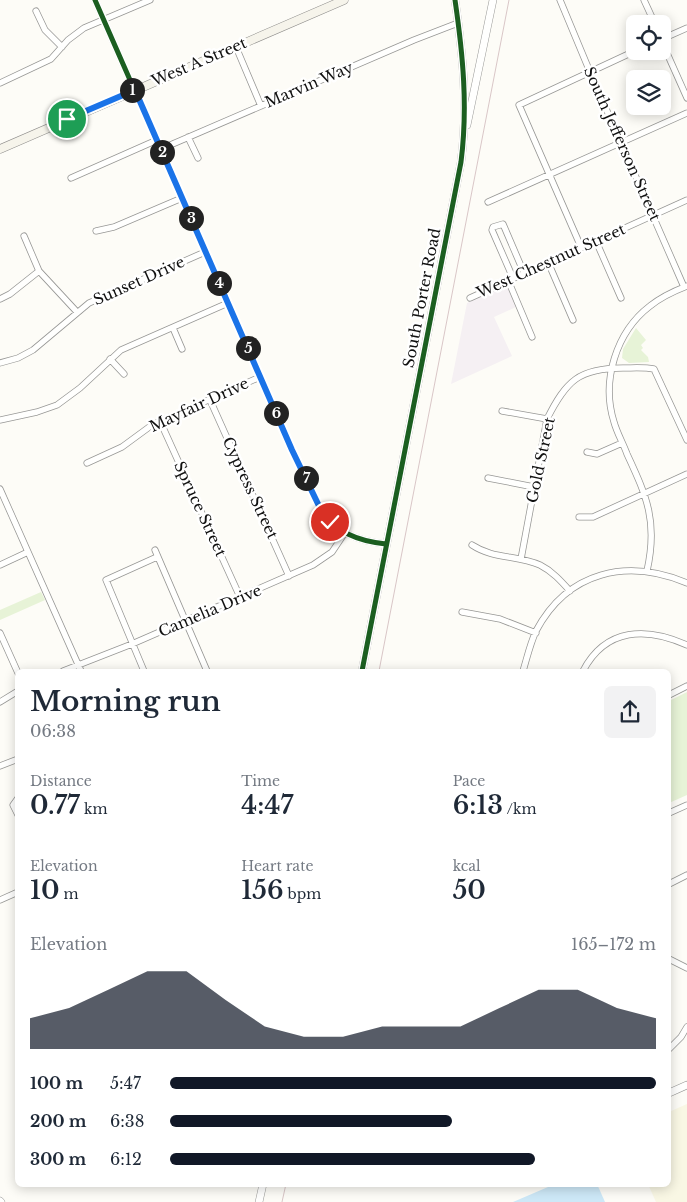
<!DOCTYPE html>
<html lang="en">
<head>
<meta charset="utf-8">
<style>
  :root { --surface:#fff; --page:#f2f2f3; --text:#1f2937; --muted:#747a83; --accent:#111827 }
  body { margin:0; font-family:"Libre Baskerville",serif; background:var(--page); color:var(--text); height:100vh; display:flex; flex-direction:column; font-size:19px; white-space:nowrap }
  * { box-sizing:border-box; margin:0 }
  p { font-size:16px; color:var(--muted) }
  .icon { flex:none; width:28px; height:28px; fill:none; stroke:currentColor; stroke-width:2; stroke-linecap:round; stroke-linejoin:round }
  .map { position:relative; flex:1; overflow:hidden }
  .sheet { position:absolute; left:15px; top:669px; width:656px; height:518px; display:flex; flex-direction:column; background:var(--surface); border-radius:8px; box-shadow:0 2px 12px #0003 }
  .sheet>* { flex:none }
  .tools { position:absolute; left:626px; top:15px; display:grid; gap:10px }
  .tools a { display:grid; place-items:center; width:45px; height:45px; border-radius:8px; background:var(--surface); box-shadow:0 2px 12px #0003; font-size:25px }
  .pin { position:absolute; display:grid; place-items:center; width:42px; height:42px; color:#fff; margin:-21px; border:2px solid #fff; border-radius:50%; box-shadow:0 1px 5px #0007 }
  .km { position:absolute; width:25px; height:25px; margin:-12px; border-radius:50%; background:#222; color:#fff; font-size:14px; line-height:25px; text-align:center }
  .round { display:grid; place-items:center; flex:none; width:52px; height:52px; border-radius:8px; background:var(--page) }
  .head { display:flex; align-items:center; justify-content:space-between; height:85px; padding:0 15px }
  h1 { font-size:28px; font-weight:600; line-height:38px }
  .stats { display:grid; grid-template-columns:repeat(3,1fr); gap:8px; height:85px; padding:5px 15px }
  .stats div { display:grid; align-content:center }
  .stats b { font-size:25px; font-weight:600 }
  .stats small { font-size:14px; font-weight:400 }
  .stats p { font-size:14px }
  .chart { height:140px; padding:10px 15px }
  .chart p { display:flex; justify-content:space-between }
  .chart svg { width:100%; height:90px; margin-top:5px; fill:var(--accent); opacity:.7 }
  ul { padding:0 15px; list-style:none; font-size:16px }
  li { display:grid; grid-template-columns:80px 60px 1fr; align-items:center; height:38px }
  li i { height:12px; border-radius:6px; background:var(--accent) }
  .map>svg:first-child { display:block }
  .industrial { fill:#f5f0f3 }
  .farmland { fill:#f9f7e4 }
  .green { fill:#e7f3d7 }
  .water { fill:#cde8f7 }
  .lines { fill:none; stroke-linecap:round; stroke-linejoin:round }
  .minor-casing { stroke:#979795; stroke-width:7 }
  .tertiary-casing { stroke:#979795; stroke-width:8 }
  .secondary-casing { stroke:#8e8d8b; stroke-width:9 }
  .minor { stroke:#fffffe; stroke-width:5.5 }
  .tertiary { stroke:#fffffe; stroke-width:7 }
  .secondary { stroke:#f6f4eb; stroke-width:8 }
  .rail { stroke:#d9c6c7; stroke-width:1 }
  .cycleway-casing { stroke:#fff; stroke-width:8 }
  .cycleway { stroke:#1b5e20; stroke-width:5 }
  .route-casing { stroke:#fff; stroke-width:10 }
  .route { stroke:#1a73e8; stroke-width:6 }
  .labels { text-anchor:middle; stroke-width:5; stroke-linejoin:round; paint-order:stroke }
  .street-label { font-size:15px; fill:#111; stroke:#fff }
</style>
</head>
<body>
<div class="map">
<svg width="687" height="1202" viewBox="0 0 687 1202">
  <rect width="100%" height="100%" fill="#fdfcf7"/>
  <path class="industrial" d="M507,285l9,22 -22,10 18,39 -61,28 16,-81z"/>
  <path class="farmland" d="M687,1104v98h-31l-8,-18h21v-72z"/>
  <path class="green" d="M636,328l10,12 -5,5 2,3 -2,2 7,7 1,5 -20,1 -7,-5 1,-9z
    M41,592l4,8 -45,20v-10z
    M687,692v103l-18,8v-102z"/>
  <path class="water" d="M555,1184h42l8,18h-92z"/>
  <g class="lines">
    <g class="minor-casing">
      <path id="minor" d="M95,0l179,409 46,99c16,25 38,33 66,36
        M560,0l30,72 94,215
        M644,0l11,24
        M36,11l9,19 17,17
        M662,39l25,-11
        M662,42l25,56
        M236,47l25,59
        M0,83l51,-24 17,-19 16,-12 66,-28
        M188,137l10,21
        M161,149l253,-109 44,-17
        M71,178l86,-38
        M488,202l199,-89
        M96,231l18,-4 68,-29
        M24,236l15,35 38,41
        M596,241l25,57
        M581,247l-62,-142 116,-54
        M548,262l25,58
        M513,278l-21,-48 1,-3 10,-3 21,49
        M508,280l24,57
        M470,298l217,-98
        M0,299l10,-5 29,-23
        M173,328l9,21
        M110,359l14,15
        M0,363l18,-5 15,-8 56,-47 116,-51
        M210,400l79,176
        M502,411l45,8
        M0,420l37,-8 20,-7 23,-17 41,-38 107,-47
        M160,421l80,176
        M587,452l10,2 25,-11
        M87,463l35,-16 30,-22 108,-48
        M488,478l46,9
        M0,489l81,182
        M579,517h14l94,-43
        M472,545c21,14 45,10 68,20 12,6 21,16 30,26
        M155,550l52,121
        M521,559l26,-140c19,-38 32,-51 76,-51 10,0 21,-1 31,1l33,71
        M0,565l28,-13
        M647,571c11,-49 0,-74 -20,-117 -4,-11 -10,-21 -13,-32 -13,-41 2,-90 36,-116 11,-9 24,-15 37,-20
        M462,612l38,7 36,14
        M0,633l18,40
        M63,671l69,-27 181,-79 19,-13 12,-18
        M144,671l-38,-91 51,-23
        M523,671c4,-13 7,-27 13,-40 32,-60 91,-73 151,-48
        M583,671c23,-44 64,-44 104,-26
        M669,695l18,-9
        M0,702l18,-11
        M0,766l18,-7
        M18,798l-5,7 5,10
        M669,813l18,-8
        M669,884l18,-9
        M0,900l18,-8
        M669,959l18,9
        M669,1049l12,-12 6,-10"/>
    </g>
    <g class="tertiary-casing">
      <path id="tertiary" d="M467,125l26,-125
        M362,671l99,-509c7,-55 2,-107 -6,-162
        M669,1093l18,-8
        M0,1201l1,1
        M259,1202l4,-18"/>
    </g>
    <g class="secondary-casing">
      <path id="secondary" d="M0,149l344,-149"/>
    </g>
    <use href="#minor" class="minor"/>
    <use href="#tertiary" class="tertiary"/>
    <use href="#secondary" class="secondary"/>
    <path class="rail" d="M379,671l130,-671
      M282,1202l4,-18"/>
    <g class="cycleway-casing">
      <path id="cycleway" d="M95,0l179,409 46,99c16,25 38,33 66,36
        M362,671l99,-509c7,-55 2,-107 -6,-162"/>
    </g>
    <use href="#cycleway" class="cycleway"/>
  </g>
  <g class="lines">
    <g class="route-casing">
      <path id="route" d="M67,119l68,-29 157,360 28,58 10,14"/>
    </g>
    <use href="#route" class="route"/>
  </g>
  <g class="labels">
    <g class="street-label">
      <text transform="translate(199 62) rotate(-23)" y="5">West A Street</text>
      <text transform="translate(309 85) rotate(-23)" y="5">Marvin Way</text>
      <text transform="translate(622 144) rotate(66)" y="5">South Jefferson Street</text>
      <text transform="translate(551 261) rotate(-24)" y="5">West Chestnut Street</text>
      <text transform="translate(139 281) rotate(-24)" y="5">Sunset Drive</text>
      <text transform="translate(422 298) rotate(-79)" y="5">South Porter Road</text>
      <text transform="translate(199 405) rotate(-25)" y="5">Mayfair Drive</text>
      <text transform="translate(541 460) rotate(-78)" y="5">Gold Street</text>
      <text transform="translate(250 488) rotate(65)" y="5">Cypress Street</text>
      <text transform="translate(200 509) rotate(65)" y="5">Spruce Street</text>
      <text transform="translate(210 611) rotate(-23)" y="5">Camelia Drive</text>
    </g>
  </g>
</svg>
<div class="tools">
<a><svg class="icon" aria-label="locate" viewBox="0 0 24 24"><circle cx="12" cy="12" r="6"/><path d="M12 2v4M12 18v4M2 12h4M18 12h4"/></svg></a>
<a><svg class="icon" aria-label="layers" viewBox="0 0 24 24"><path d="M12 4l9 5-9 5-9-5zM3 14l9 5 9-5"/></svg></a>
</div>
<div class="pin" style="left:67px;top:119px;background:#1e9e55"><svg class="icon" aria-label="arrive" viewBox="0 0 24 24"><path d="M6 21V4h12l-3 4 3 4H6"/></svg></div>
<div class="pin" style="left:330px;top:522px;background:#d93025"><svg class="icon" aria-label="check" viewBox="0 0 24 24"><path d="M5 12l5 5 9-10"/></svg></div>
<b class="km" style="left:132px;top:90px">1</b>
<b class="km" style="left:162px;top:152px">2</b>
<b class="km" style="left:191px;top:218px">3</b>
<b class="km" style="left:219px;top:283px">4</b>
<b class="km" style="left:248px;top:348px">5</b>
<b class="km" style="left:276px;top:413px">6</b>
<b class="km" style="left:306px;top:478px">7</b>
<section class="sheet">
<div class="head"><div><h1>Morning run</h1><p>06:38</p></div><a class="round"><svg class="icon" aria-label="share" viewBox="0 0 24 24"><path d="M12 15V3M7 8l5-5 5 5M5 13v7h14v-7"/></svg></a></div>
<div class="stats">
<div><p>Distance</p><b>0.77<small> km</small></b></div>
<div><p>Time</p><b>4:47</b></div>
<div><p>Pace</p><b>6:13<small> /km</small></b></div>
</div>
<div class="stats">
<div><p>Elevation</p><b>10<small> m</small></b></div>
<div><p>Heart rate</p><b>156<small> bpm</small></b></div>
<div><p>kcal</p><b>50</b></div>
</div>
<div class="chart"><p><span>Elevation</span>165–172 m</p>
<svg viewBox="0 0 160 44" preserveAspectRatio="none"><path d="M0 44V29L10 24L20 15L30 6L40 6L50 20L60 33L70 38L80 38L90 33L100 33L110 33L120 24L130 15L140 15L150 24L160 29V44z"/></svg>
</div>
<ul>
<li><b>100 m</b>5:47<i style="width:100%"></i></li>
<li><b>200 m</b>6:38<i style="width:58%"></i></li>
<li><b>300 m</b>6:12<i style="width:75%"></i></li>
</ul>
</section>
</div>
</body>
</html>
